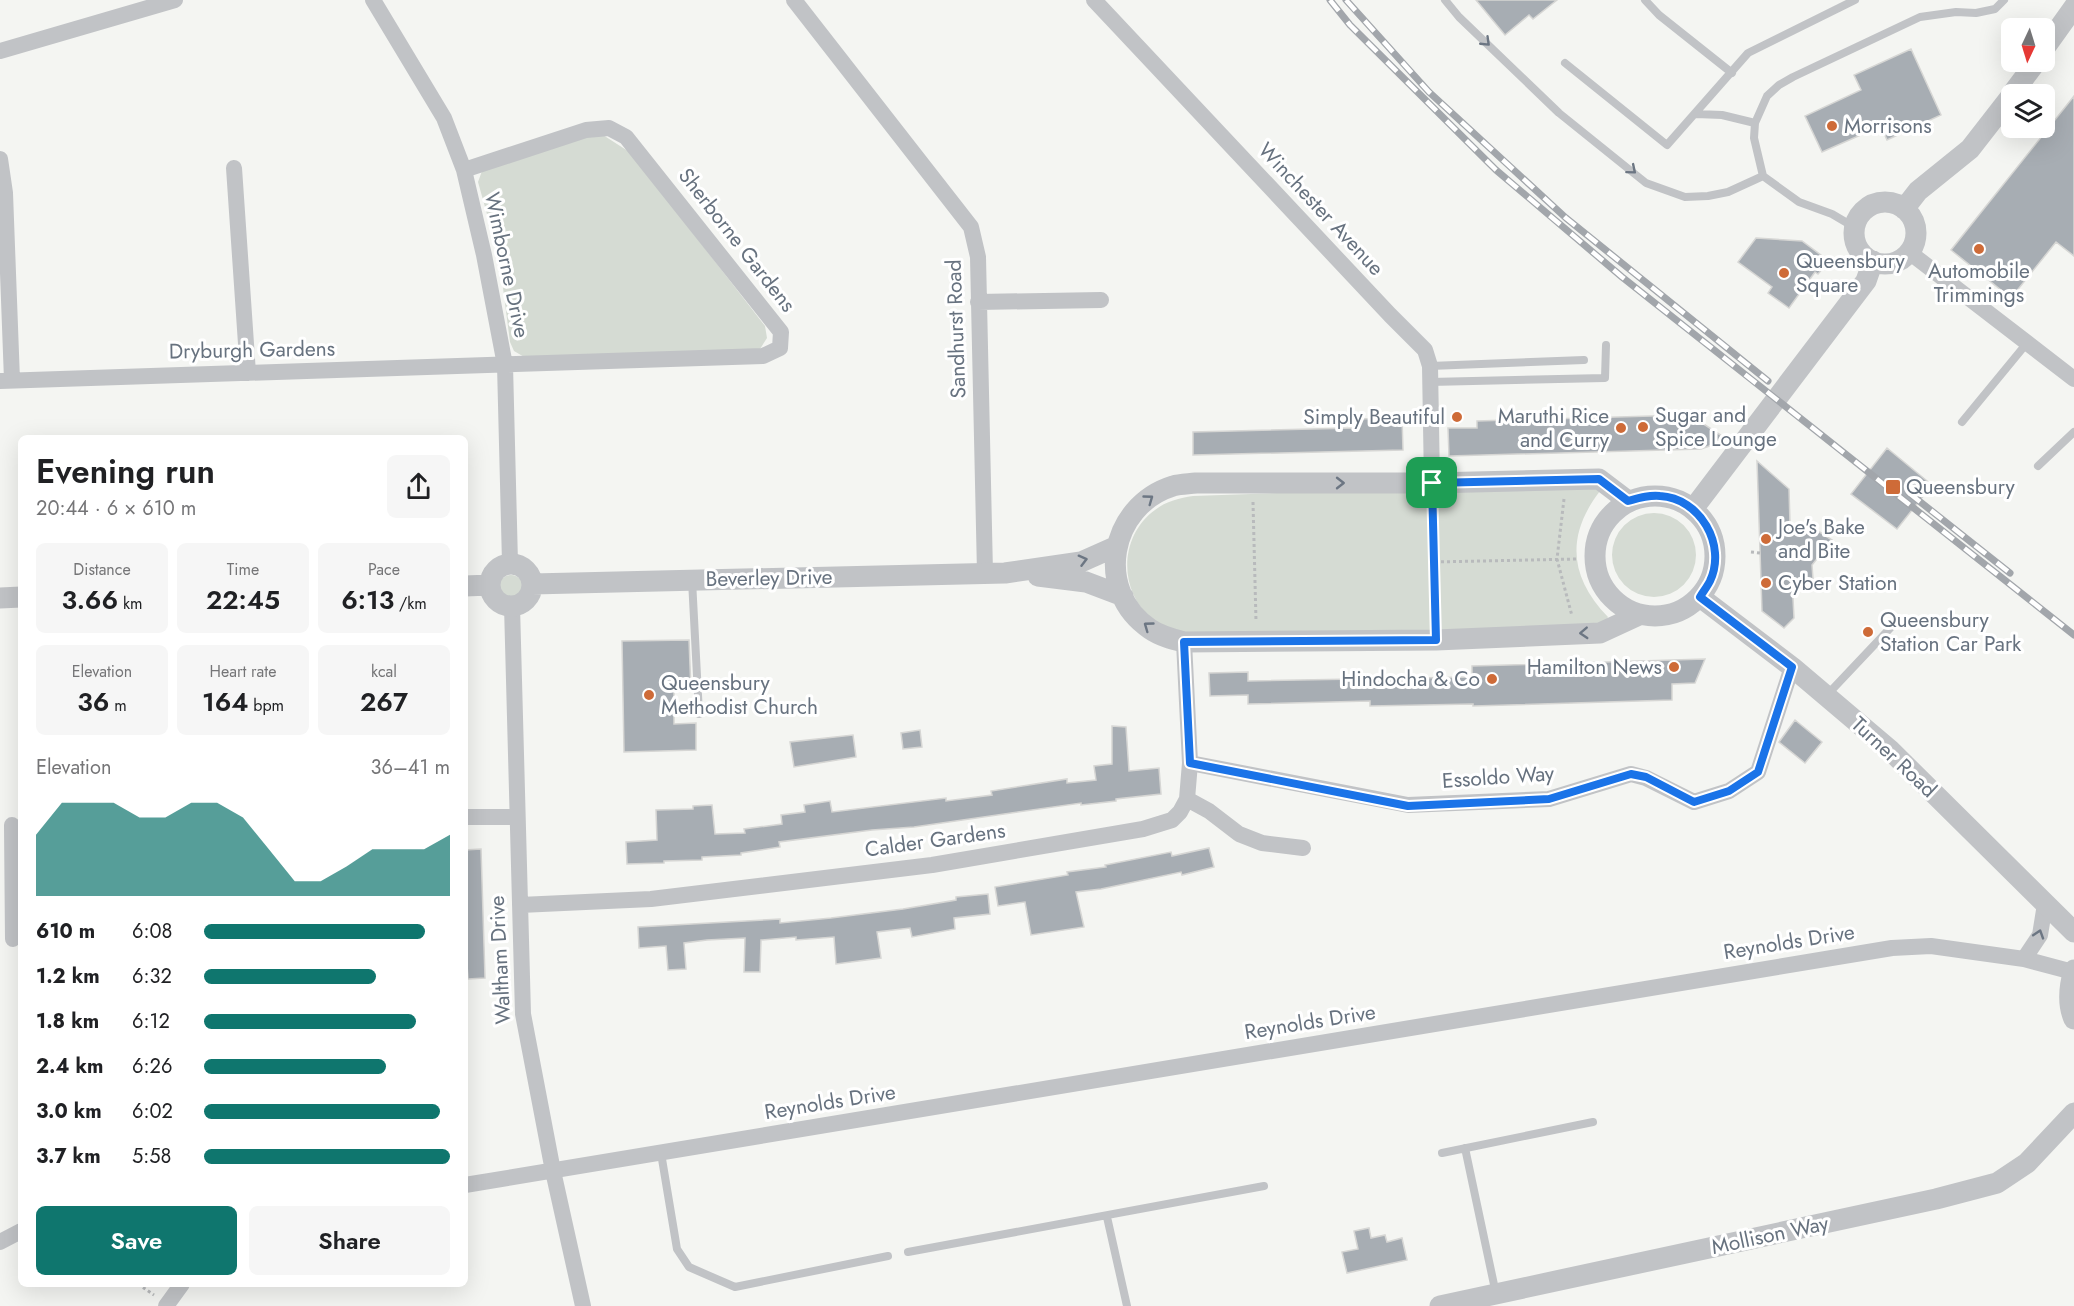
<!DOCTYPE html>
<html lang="en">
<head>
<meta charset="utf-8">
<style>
  :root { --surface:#fff; --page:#f6f6f6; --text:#202124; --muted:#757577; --accent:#0f766e }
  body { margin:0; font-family:Jost,sans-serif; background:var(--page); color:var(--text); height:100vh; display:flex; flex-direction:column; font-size:22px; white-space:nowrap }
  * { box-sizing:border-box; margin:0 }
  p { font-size:20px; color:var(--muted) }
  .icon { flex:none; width:33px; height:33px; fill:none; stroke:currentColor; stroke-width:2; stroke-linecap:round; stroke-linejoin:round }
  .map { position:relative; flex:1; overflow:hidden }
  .sheet { position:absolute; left:18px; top:435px; width:450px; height:852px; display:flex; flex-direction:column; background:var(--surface); border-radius:9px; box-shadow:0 6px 24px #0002 }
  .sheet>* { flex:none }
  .needle { width:39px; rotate:184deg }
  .controls { position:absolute; left:2001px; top:18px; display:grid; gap:12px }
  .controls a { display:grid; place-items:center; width:54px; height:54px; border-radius:9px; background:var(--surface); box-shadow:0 6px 24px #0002; font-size:30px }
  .pin { position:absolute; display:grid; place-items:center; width:51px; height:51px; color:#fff; margin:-26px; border-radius:12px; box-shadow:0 3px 9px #0006 }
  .round { display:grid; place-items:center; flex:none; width:63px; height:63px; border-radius:9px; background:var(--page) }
  .head { display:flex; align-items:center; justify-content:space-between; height:102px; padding:0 18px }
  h1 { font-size:33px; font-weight:600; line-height:45px }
  .figures { display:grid; grid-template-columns:repeat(3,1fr); gap:9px; height:102px; padding:6px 18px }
  .figures div { display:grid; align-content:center; border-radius:9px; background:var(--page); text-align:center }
  .figures b { font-size:26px; font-weight:600 }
  .figures small { font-size:16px; font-weight:400 }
  .figures p { font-size:16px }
  .chart { height:168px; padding:12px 18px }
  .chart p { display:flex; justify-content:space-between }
  .chart svg { width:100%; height:108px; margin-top:6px; fill:var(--accent); opacity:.7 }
  .primary-button { display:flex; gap:12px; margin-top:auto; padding:12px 18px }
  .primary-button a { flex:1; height:69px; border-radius:9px; background:var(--accent); color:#fff; font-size:24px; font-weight:600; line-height:69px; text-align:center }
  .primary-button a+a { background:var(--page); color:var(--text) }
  ul { padding:0 18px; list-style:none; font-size:20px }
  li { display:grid; grid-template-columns:96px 72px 1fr; align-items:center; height:45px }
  li i { height:15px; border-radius:8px; background:var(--accent) }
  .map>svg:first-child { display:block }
  .green { fill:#d5dbd3 }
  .building { fill:#a7adb3; stroke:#d6d6d4; stroke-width:1.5 }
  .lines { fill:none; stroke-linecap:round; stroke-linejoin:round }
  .path { stroke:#b8babc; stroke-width:3; stroke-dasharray:3 3; stroke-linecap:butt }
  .service { stroke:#c1c3c6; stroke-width:8 }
  .minor { stroke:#c1c3c6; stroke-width:16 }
  .tertiary { stroke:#c1c3c6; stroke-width:21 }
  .rail-casing { stroke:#a2a6ab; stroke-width:7 }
  .rail { stroke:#fff; stroke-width:4.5; stroke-dasharray:14; stroke-linecap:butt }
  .oneway { stroke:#6c7683 }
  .route-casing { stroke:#fff; stroke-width:12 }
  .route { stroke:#1a73e8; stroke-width:8 }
  .poi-dot { fill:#ce6b38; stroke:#fff; stroke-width:2 }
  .labels { text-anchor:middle; stroke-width:6; stroke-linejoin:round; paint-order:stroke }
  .poi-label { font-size:21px; fill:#67727f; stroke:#fff; text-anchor:start }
  .street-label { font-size:21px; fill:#67727f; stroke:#fff }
</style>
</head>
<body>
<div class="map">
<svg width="2074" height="1306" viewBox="0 0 2074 1306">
  <rect width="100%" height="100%" fill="#f4f5f2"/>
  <path class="green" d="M603,135l28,18 134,173 2,12 -7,11 -234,9 -12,-7 -4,-9 -11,-85 -21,-75 4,-11 105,-34z
    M1595,482l5,9c-34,44 -31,86 8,126l-6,10 -412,8c-14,-3 -27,-7 -38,-16 -34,-28 -33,-83 3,-109 11,-9 25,-12 38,-14z
    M1612 555a42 42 0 1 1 84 0a42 42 0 1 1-84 0Z
    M499 587a12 12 0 1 1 24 0a12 12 0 1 1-24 0Z"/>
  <path class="building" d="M1476,0h81l-24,19 -4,-4 -24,20z
    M1911,49l30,66 -54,25 -6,-14 -59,26 -17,-36 56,-26 -7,-15z
    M2074,96v160l-18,-14 -45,56 -60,-48z
    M1756,238l46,3 27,20 -11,13 -3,-2 -26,36 -21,-15 4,-6 -34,-25z
    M1686,415l1,6h12l23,15 -7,8 -14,5 -252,7 -1,-28h29v-7z
    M1402,418l1,32 -210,5v-23l161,-4v-9z
    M1887,448l45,37 -35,44 -46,-35z
    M1757,461l32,28 1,35 22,3 20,13 -20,25 1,14h-21l2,39 -10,10 -22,-17z
    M689,640l2,51 -17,1v32l22,-1v27l-72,2 -2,-111z
    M1705,659l-10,24 -23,1v16l-199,6v-2l-103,2v-5l-122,3v-9l-38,1 -1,-23 39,-1v9l224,-4v-11z
    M1795,720l27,22 -17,21 -26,-21z
    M1112,726l14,1 3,44 30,-3 2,26 -45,5v2l-35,4v-2l-167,24 -42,3 -93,12 1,5 -39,6v2l-39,2v3l-38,1v2l-37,1 -1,-22 31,-2 -1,-30 37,-1v-3l19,-1 3,29 30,-1 -1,-4 38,-5 -1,-9 24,-3 -1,-7 26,-4 2,11 114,-14v3l46,-6 -1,-4 76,-12v4l29,-3 -2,-14 18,-2z
    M920,730l2,17 -19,2 -2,-16z
    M853,735l3,22 -62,10 -4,-25z
    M1209,848l5,19 -32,8 -1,-3 -80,17 -25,3 8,35 -53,8 -6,-33 -27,4 -3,-19 73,-12 -1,-3 39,-5 -1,-2 66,-13 1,4z
    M481,849l4,129 -17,1 -1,-14h-2v-115z
    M988,894l2,20 -36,4 1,11 -43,8 -2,-9 -33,4 4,26 -45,6 -2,-27 -38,3v-3l-35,3 -1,32h-16l1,-34 -38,2 -23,3 2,26 -18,1 -2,-24 -27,2 -1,-21 142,-8v4l51,-5 72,-9 53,-9v-3z
    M1369,1228l2,10 14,-3 2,7 15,-4 5,22 -60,13 -5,-21 16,-3 -4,-18z"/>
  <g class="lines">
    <path class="path" d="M1564,499l-7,60 15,57
      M1253,502l3,119
      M1433,503l2,117
      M1751,552l9,1
      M1435,562l142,-3
      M138,1284l16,11"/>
    <path class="service" d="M1445,0l14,17 100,96 87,70 39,14 23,-1 20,-4 35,-16
      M1645,0l14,15 73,58
      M1565,63l102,82 81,-92 107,-53
      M1696,114l26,1 33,8
      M1854,227l-22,-13 -33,-12 -36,-26 -9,-38 1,-15 12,-27 12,-11 14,-8 127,-60 36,-5 20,1 19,-4 9,-9
      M1430,366l154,-6
      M1430,382l175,-4 1,-33
      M1962,422l65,-79
      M2038,466l36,-34
      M692,580l7,134
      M1827,695l68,-72
      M1465,1148l31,146
      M661,1153l16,96 12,18 46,20 153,-31
      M1442,1153l151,-31
      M1107,1217l20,89
      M908,1252l356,-66"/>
    <path class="minor" d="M373,0l71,118 20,52 20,85 21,110 5,198
      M794,0l177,227 7,30 7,316
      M1094,0l296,315 35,35 5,16 2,117
      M0,51l175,-51
      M0,159l5,34 7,187
      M234,168l14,205
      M1909,252l165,127
      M978,302l123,-2
      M0,381l763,-25 17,-8 1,-16 -155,-195 -17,-9 -23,2 -122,40
      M512,606l11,408 30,157 30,135
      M1190,763l218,42 141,-6 82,-25 15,4 48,24 35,-11 29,-19 34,-105
      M1187,799l22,12 30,23 23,9 41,5
      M465,817h52
      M12,825l1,114
      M520,905l131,-6 281,-34 211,-36 29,-9 8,-8 7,-13 3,-36 -6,-121
      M2024,959l16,-24 5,-31
      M465,1185l1427,-237 39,-2 93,13 49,13
      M0,1242l21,-11
      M166,1306l16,-22"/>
    <path class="tertiary" d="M2044,49l30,-42
      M2012,94l24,-32
      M1854 233a31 31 0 1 1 62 0a31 31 0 1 1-62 0Z
      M1904,209l14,-18 52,-42 42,-54
      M1595 556a60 60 0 1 1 120 0a60 60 0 1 1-120 0Z
      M1628,501l-29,-22 -167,4h-236c-8,1 -16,1 -23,3 -64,20 -79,105 -23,143 10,7 22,10 34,13l252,-2 164,-7 39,-18
      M1693,509l173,-228 7,-20
      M490 585a21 21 0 1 1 42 0a21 21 0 1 1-42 0Z
      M1038,576l48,6 37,14
      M532,584l473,-11 76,-11 36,-16
      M465,586l25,-1
      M1700,597l92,70 98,83 184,182
      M0,598l21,-1
      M2074,970c-5,17 -7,33 0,49
      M1440,1306l496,-107 61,-16 30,-20 47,-50"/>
    <g class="rail-casing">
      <path id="rail" d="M1330,0l20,25 146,145 126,107 452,358
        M1346,0l83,92 137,126 202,163
        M1909,493l101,80"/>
    </g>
    <use href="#rail" class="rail"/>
  </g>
  <defs><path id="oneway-chevron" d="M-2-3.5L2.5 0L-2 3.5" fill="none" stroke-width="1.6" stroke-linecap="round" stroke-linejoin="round" transform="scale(1.5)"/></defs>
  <g class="oneway">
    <use href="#oneway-chevron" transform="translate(1486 42) rotate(44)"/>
    <use href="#oneway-chevron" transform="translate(1632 170) rotate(40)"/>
    <use href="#oneway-chevron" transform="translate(1340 483)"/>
    <use href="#oneway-chevron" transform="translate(1149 499) rotate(-36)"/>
    <use href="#oneway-chevron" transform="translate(1083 560) rotate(-15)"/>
    <use href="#oneway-chevron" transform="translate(1148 626) rotate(-144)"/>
    <use href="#oneway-chevron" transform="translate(1584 633) rotate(177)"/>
    <use href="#oneway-chevron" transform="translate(2039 934) rotate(-72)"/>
  </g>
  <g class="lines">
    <g class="route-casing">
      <path id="route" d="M1599,479l29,22c11,-3 20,-6 32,-5 40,2 67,49 50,85 -3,6 -7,11 -10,16l92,70 -34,105 -29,19 -35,11 -48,-25 -15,-3 -82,25 -141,7 -218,-43 -6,-121 252,-2 -4,-157z"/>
    </g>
    <use href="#route" class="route"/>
  </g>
  <g class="poi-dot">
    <circle cx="1832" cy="126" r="6"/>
    <circle cx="1979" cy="249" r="6"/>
    <circle cx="1784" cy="273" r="6"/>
    <circle cx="1457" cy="417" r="6"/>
    <circle cx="1643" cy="427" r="6"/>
    <circle cx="1621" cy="428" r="6"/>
    <rect x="1885" y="479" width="16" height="16" rx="3"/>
    <circle cx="1766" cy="539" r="6"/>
    <circle cx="1766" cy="583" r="6"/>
    <circle cx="1868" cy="632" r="6"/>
    <circle cx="1674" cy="667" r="6"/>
    <circle cx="1492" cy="679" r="6"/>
    <circle cx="649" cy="695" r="6"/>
  </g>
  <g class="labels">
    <g class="poi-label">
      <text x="1844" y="133">Morrisons</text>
      <text x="1796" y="268">Queensbury<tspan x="1796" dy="24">Square</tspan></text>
      <text x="1979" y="278" text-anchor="middle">Automobile<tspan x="1979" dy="24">Trimmings</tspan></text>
      <text x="1655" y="422">Sugar and<tspan x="1655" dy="24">Spice Lounge</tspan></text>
      <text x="1609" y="423" text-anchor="end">Maruthi Rice<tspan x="1609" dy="24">and Curry</tspan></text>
      <text x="1445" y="424" text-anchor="end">Simply Beautiful</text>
      <text x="1906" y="494">Queensbury</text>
      <text x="1778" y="534">Joe's Bake<tspan x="1778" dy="24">and Bite</tspan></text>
      <text x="1778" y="590">Cyber Station</text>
      <text x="1880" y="627">Queensbury<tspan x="1880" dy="24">Station Car Park</tspan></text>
      <text x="1662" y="674" text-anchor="end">Hamilton News</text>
      <text x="1480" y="686" text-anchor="end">Hindocha &amp; Co</text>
      <text x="661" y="690">Queensbury<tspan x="661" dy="24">Methodist Church</tspan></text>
    </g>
    <g class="street-label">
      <text transform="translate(1321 209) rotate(47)" y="7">Winchester Avenue</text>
      <text transform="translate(737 240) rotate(52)" y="7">Sherborne Gardens</text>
      <text transform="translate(507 265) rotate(78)" y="7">Wimborne Drive</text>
      <text transform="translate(956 329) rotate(-92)" y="7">Sandhurst Road</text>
      <text transform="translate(252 350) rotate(-1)" y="7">Dryburgh Gardens</text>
      <text transform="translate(769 578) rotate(-1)" y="7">Beverley Drive</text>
      <text transform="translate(1894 757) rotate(43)" y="7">Turner Road</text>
      <text transform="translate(1498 777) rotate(-4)" y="7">Essoldo Way</text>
      <text transform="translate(935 840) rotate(-8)" y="7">Calder Gardens</text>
      <text transform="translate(1789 942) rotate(-9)" y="7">Reynolds Drive</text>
      <text transform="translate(500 960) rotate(-93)" y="7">Waltham Drive</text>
      <text transform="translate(1310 1022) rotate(-9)" y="7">Reynolds Drive</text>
      <text transform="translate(830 1102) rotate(-9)" y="7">Reynolds Drive</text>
      <text transform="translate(1770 1235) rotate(-12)" y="7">Mollison Way</text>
    </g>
  </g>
</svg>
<div class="controls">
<a><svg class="needle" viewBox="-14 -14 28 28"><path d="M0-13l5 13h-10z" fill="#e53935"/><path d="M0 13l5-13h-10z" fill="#757577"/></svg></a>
<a><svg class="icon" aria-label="layers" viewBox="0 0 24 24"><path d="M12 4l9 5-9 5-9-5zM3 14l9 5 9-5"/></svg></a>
</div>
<div class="pin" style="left:1432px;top:483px;background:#1e9e55"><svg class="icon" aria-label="arrive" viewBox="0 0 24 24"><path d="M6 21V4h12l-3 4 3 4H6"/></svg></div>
<section class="sheet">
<div class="head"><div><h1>Evening run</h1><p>20:44 · 6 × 610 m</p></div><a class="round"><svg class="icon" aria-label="share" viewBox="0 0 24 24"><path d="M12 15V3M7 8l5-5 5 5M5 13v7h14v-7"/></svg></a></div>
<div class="figures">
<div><p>Distance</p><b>3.66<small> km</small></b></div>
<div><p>Time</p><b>22:45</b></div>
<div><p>Pace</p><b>6:13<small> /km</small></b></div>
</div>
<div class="figures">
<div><p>Elevation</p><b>36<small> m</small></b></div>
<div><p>Heart rate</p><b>164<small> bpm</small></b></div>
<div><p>kcal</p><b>267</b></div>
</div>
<div class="chart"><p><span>Elevation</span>36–41 m</p>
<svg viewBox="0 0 160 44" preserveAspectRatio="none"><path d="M0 44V19L10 6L20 6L30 6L40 12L50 12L60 6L70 6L80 12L90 25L100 38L110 38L120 32L130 25L140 25L150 25L160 19V44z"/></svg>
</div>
<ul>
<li><b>610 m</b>6:08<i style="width:90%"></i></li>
<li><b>1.2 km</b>6:32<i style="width:70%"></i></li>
<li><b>1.8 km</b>6:12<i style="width:86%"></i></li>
<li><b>2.4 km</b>6:26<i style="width:74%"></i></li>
<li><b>3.0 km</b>6:02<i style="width:96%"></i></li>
<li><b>3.7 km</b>5:58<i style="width:100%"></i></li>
</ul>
<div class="primary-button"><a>Save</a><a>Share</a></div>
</section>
</div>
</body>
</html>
